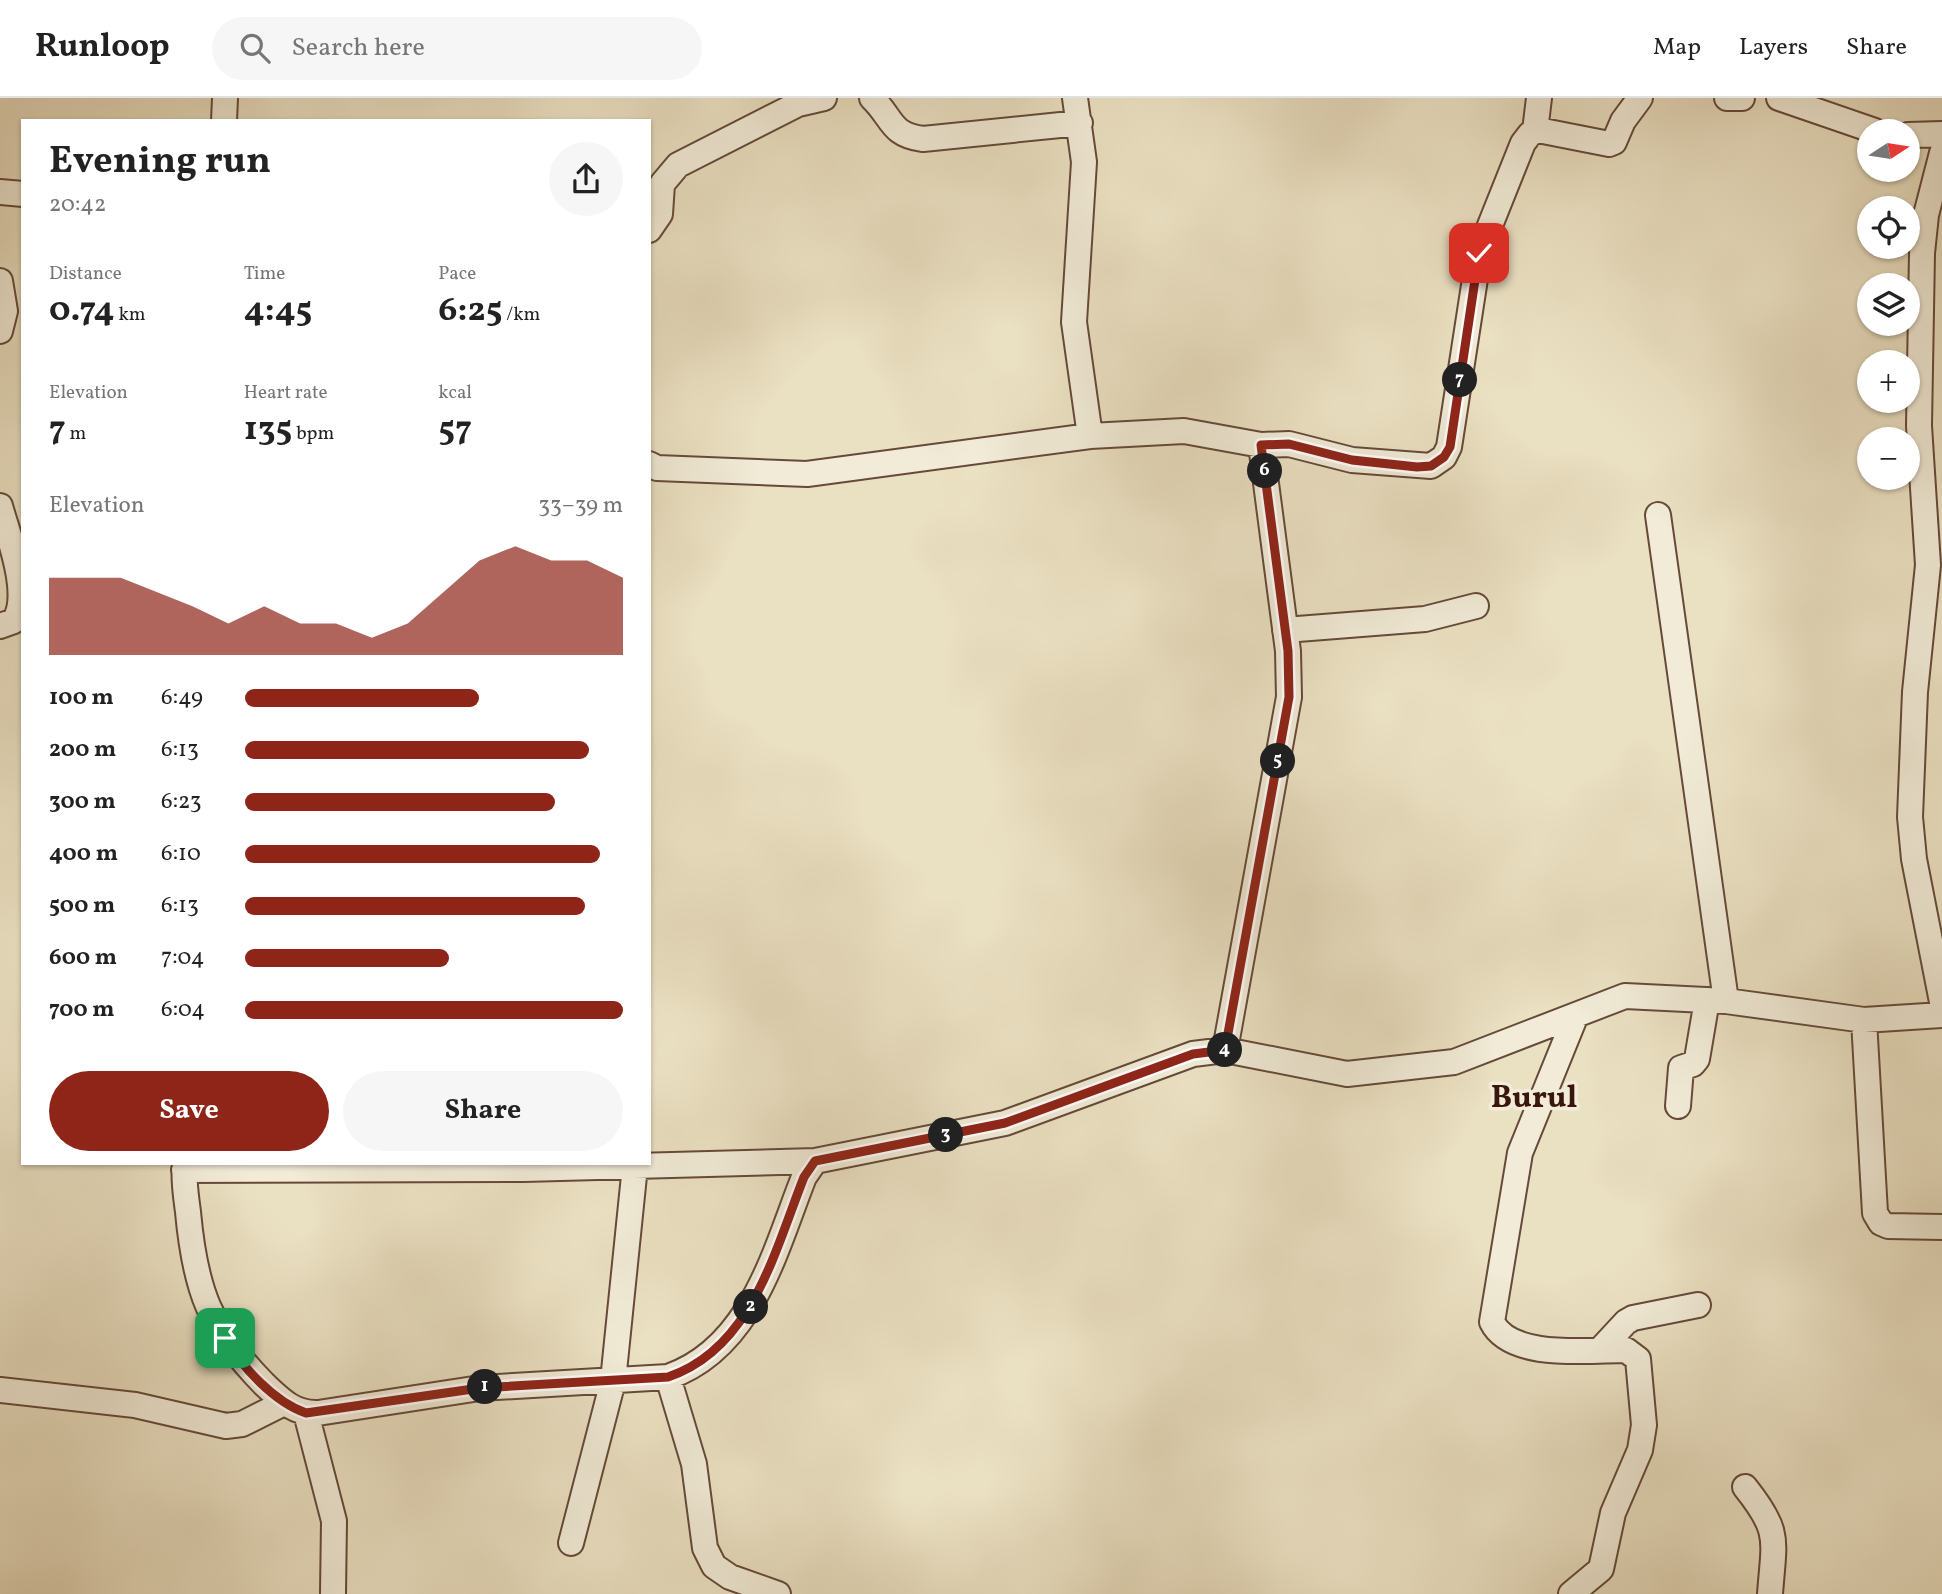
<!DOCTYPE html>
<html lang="en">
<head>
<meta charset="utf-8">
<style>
  :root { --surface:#fff; --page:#f6f6f6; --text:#222; --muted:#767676; --line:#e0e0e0; --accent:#8f2418 }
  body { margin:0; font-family:Vollkorn,serif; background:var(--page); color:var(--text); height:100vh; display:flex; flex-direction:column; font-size:26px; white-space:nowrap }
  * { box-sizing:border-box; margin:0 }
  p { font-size:23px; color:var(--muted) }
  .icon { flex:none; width:38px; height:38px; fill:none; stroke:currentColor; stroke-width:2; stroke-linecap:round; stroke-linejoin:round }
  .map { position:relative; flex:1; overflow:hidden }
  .details { position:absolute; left:21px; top:21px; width:630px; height:1046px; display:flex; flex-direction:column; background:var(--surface); border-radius:0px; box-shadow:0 2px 5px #0004 }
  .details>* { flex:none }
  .needle { width:46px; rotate:78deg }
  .controls { position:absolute; left:1857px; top:21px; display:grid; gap:14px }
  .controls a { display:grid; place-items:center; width:63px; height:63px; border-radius:50%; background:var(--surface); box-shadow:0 2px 5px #0004; font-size:35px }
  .pin { position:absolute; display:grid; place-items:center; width:60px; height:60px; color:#fff; margin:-30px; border-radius:14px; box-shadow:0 4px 10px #0006 }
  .km { position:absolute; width:35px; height:35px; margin:-18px; border-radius:50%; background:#222; color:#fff; font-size:19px; line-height:35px; text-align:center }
  .round { display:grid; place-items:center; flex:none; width:74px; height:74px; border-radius:37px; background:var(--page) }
  .head { display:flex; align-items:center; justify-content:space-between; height:119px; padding:0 28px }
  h1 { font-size:38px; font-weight:700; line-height:52px }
  .stats { display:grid; grid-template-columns:repeat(3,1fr); gap:10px; height:119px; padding:7px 28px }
  .stats div { display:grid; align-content:center }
  .stats b { font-size:35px; font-weight:700 }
  .stats small { font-size:19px; font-weight:400 }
  .stats p { font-size:19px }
  .chart { height:196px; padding:14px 28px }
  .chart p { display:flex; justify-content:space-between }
  .chart svg { width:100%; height:126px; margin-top:7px; fill:var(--accent); opacity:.7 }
  .cta { display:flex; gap:14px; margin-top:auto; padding:14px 28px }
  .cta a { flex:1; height:80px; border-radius:42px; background:var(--accent); color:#fff; font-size:28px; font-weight:700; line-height:80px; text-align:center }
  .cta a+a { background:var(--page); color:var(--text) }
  ul { padding:0 28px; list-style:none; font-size:23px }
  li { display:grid; grid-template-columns:112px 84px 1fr; align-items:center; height:52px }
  li i { height:18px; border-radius:9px; background:var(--accent) }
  header { display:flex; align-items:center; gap:42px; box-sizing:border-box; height:98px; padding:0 35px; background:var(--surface); border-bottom:2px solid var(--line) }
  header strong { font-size:33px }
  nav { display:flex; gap:38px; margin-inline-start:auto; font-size:24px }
  .search { width:490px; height:63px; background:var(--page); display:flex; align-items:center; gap:18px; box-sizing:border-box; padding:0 24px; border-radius:38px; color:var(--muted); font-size:26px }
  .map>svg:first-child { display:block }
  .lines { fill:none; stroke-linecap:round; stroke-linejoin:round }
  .minor-casing { stroke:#654a39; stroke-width:28 }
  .minor { stroke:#f1ebd7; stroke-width:24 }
  .route-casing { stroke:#fff; stroke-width:14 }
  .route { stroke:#8f2418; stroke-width:9 }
  .labels { text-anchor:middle; stroke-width:7; stroke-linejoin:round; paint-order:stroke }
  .district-label { font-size:32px; font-weight:bold; fill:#39180b; stroke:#f1ebd7 }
</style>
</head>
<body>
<header>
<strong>Runloop</strong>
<div class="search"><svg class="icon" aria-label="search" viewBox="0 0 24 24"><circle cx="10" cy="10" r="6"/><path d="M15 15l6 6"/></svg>Search here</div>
<nav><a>Map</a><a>Layers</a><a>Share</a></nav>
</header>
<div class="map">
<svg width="1942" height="1496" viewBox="0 0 1942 1496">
  <rect width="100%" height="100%" fill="#eae0c2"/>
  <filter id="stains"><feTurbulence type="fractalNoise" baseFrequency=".00286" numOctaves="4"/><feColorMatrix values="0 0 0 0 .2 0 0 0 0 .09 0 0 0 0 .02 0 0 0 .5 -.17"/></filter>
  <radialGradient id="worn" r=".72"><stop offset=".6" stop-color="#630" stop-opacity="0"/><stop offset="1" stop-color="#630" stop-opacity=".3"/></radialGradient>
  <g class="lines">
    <g class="minor-casing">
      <path id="minor" d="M872,0c21,20 18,37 51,41l157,-16
        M1075,0l9,64 -10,160 16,114
        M1727,0h15
        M1779,0l96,33
        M224,23l1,-23
        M1535,33l4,-33
        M1908,37l34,-1
        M1942,55l-16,62 -4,38 -3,173 9,139 -13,127 -5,125 4,42 28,143
        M0,94l23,2
        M649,132l11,-16 2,-30 16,-19 120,-61 26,-6
        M0,183l5,30 -5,20
        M649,366l8,4 150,6 283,-38 94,-5 77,14 28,-1 63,16 79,6 13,-9 5,-10 30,-194 44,-110 7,-9 8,-4 71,14 5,-2 9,-21 17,-23
        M0,408c8,29 32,89 14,115l-14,5
        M1658,417l68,486
        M1285,532l140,-11 51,-13
        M1864,922l11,193 6,10 7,3 54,1
        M1225,952l64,-353 -1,-46 -27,-206
        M1678,1008l3,-38 12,-4 4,-5 10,-59
        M185,1066c-2,15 1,32 3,48 7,77 21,116 76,172 17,16 30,30 54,29l162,-25 188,-11c84,-29 107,-127 136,-200l11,-16 190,-38 188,-69 32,-4 122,24 107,-12 171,-66 101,5 138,19 78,-5
        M184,1072l340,-1 291,-8
        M1600,1252l26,-28 7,-4 65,-13
        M668,1279l26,87 11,84 9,18 16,11 48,17
        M0,1292l135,15 91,21 16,-2 42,-21
        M306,1315l28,108 -1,73
        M1745,1389c36,45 29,52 25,107
        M571,1445l42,-162 22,-215
        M1571,1496l30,-25 12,-56 27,-63 4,-25 -6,-66 -12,-9c-38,0 -115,10 -134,-28l28,-169 56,-138"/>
    </g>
    <use href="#minor" class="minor"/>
  </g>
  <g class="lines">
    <g class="route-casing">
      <path id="route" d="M225,1240c17,29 49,64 81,75l174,-25 188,-11c84,-28 107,-127 136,-200l11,-16 190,-38 188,-69 32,-4 64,-353 -1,-46 -27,-206 28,-1 63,16 65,7 14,-1 13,-9 6,-10 29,-194"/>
    </g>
    <use href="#route" class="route"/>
  </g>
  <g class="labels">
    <g class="district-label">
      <text x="1534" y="1009">Burul</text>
    </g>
  </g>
  <rect width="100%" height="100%" filter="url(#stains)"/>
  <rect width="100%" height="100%" fill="url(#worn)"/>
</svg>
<div class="controls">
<a><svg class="needle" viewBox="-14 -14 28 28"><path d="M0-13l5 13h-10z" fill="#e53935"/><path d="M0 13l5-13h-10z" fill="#767676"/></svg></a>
<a><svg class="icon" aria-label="locate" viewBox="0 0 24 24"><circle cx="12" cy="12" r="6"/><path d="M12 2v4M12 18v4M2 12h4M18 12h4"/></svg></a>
<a><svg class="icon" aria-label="layers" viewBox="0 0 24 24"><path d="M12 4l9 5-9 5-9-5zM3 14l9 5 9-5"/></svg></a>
<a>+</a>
<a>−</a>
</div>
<div class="pin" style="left:225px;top:1240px;background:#1e9e55"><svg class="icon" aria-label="arrive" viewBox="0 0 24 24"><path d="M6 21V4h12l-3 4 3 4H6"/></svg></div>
<div class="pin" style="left:1479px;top:155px;background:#d93025"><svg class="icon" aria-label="check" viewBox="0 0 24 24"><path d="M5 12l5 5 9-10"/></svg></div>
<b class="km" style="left:485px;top:1289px">1</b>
<b class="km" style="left:751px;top:1209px">2</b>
<b class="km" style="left:946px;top:1037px">3</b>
<b class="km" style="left:1225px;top:952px">4</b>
<b class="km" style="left:1278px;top:663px">5</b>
<b class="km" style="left:1265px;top:373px">6</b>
<b class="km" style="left:1460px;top:282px">7</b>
<section class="details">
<div class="head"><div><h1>Evening run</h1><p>20:42</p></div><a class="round"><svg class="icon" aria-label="share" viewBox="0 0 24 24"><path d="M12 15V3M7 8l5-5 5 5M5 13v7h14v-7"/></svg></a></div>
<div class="stats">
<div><p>Distance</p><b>0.74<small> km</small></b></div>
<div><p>Time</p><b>4:45</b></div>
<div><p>Pace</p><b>6:25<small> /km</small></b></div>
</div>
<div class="stats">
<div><p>Elevation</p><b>7<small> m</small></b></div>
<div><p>Heart rate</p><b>135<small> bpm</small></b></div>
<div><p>kcal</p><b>57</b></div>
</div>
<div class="chart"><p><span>Elevation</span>33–39 m</p>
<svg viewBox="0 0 160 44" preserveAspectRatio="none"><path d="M0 44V17L10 17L20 17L30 22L40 27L50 33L60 27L70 33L80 33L90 38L100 33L110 22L120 11L130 6L140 11L150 11L160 17V44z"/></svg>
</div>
<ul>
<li><b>100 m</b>6:49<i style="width:62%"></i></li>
<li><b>200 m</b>6:13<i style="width:91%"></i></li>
<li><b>300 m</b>6:23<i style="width:82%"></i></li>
<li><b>400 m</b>6:10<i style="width:94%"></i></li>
<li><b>500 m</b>6:13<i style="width:90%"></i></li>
<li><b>600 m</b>7:04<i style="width:54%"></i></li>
<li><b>700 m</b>6:04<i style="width:100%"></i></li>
</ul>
<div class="cta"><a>Save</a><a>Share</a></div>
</section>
</div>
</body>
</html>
